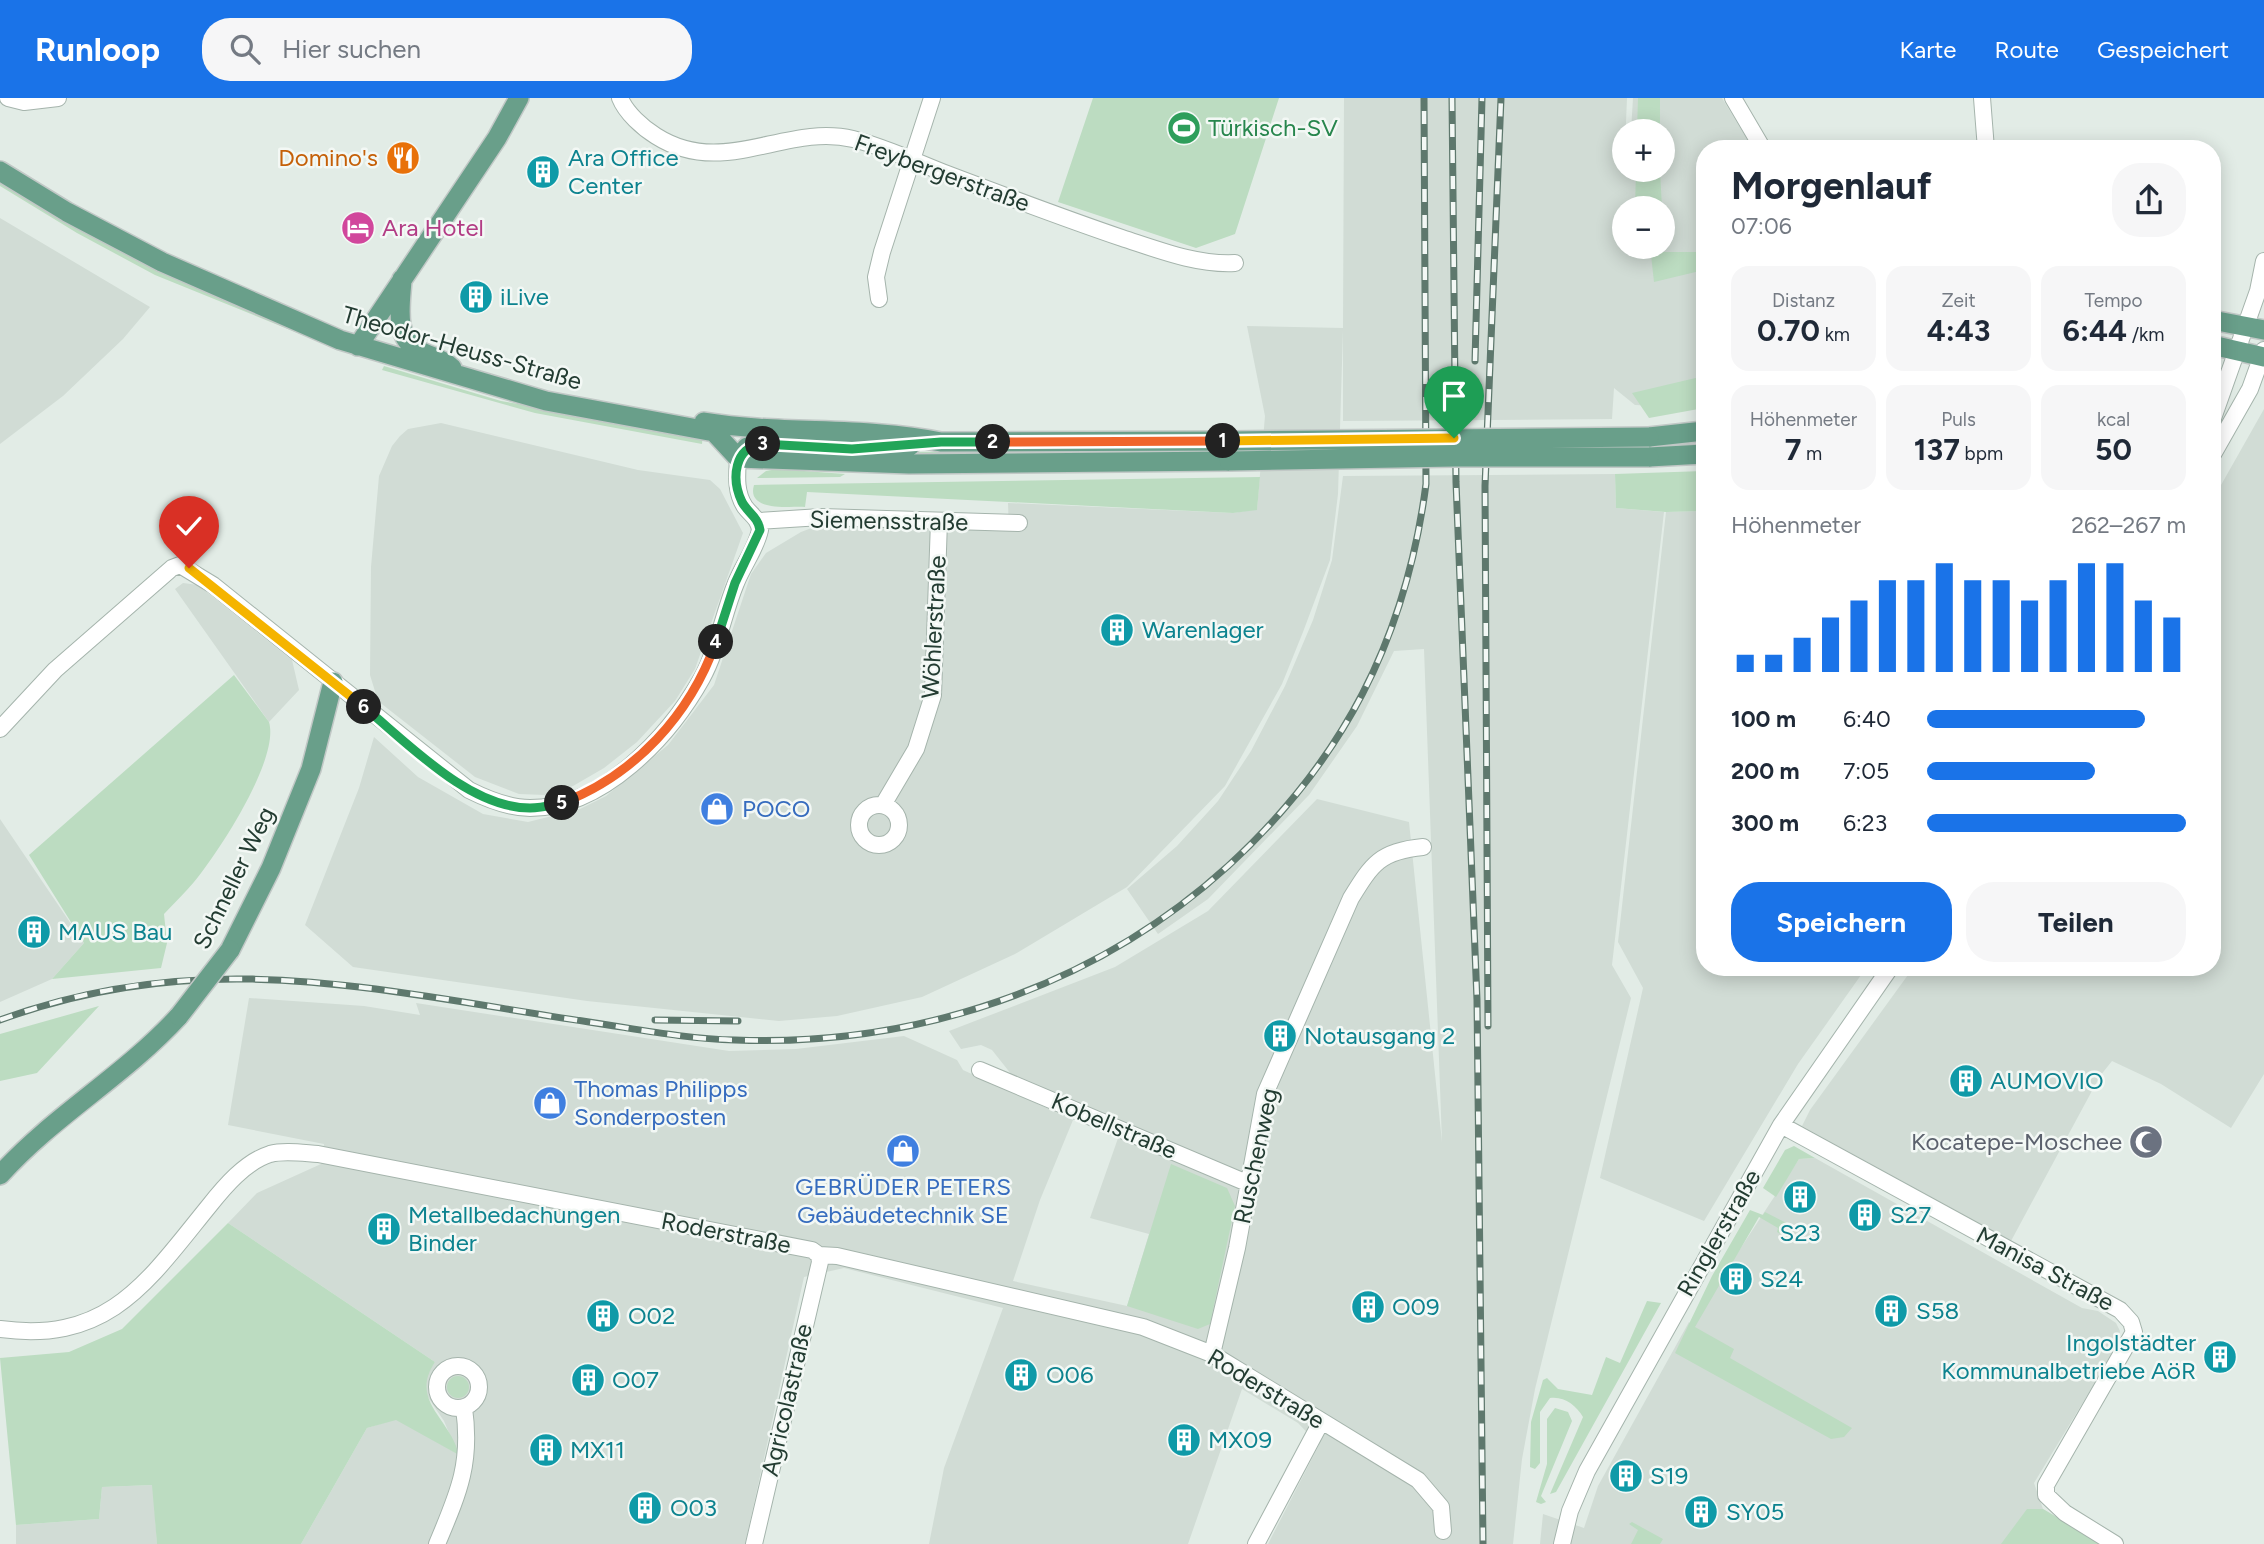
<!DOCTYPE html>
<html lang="de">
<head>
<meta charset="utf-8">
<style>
  :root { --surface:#fff; --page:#f6f6f7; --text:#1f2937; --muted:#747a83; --accent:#1a73e8 }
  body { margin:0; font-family:Figtree,sans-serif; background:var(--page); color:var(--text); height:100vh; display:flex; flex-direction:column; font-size:26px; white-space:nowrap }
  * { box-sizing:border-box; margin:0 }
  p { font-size:23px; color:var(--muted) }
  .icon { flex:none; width:38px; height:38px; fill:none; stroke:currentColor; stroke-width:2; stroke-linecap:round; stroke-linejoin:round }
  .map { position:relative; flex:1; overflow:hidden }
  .panel { position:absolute; left:1696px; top:42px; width:525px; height:836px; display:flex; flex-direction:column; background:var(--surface); border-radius:28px; box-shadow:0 4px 18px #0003 }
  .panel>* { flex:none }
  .fabs { position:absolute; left:1612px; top:21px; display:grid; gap:14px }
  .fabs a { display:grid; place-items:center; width:63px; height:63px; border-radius:50%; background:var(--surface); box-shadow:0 4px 18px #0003; font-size:35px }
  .pin { position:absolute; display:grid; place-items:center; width:60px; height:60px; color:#fff; margin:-72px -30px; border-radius:50% 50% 50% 0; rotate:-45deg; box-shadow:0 0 7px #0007 }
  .pin .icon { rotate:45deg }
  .km { position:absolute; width:35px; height:35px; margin:-18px; border-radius:50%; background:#222; color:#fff; font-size:19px; line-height:35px; text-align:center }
  .round { display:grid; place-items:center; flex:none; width:74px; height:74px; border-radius:28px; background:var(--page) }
  .headline { display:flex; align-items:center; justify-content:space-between; height:119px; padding:0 35px }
  h1 { font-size:38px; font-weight:700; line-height:52px }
  .stats { display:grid; grid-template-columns:repeat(3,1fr); gap:10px; height:119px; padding:7px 35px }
  .stats div { display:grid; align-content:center; border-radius:18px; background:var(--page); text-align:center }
  .stats b { font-size:30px; font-weight:700 }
  .stats small { font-size:19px; font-weight:400 }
  .stats p { font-size:19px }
  .chart { height:196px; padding:14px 35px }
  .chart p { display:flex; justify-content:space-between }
  .chart svg { width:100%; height:126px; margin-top:7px; stroke:var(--accent); stroke-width:6 }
  .cta { display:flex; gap:14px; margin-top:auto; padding:14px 35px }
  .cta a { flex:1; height:80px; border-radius:28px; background:var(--accent); color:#fff; font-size:28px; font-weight:700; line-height:80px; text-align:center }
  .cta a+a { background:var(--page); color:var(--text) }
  ul { padding:0 35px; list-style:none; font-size:23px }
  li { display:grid; grid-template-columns:112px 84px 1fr; align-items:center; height:52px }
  li i { height:18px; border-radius:9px; background:var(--accent) }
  header { display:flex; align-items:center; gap:42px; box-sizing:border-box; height:98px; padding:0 35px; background:var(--accent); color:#fff }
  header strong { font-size:33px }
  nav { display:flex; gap:38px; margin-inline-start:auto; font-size:24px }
  .search { width:490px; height:63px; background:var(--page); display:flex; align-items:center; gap:18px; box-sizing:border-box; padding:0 24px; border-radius:28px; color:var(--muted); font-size:26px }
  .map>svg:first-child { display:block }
  .built { fill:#d1dcd5; fill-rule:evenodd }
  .green { fill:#bcdcc1 }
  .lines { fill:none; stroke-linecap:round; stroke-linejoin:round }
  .minor-casing { stroke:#a5b4ac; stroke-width:18 }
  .major-casing { stroke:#c1c8c6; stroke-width:22 }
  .minor { stroke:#fff; stroke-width:16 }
  .major { stroke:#699f8a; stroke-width:19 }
  .rail-casing { stroke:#5e786d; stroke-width:7 }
  .rail { stroke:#f3f8f5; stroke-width:4.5; stroke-dasharray:13; stroke-linecap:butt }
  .major-bridge-casing { stroke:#c1c8c6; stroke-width:22; stroke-linecap:butt }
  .major-bridge { stroke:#699f8a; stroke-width:19 }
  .split-1-casing { stroke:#fff; stroke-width:14 }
  .split-2-casing { stroke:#fff; stroke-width:14 }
  .split-3-casing { stroke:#fff; stroke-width:14 }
  .split-4-casing { stroke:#fff; stroke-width:14 }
  .split-5-casing { stroke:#fff; stroke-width:14 }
  .split-6-casing { stroke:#fff; stroke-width:14 }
  .split-7-casing { stroke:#fff; stroke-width:14 }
  .split-1 { stroke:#f5b400; stroke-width:9 }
  .split-2 { stroke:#f0652b; stroke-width:9 }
  .split-3 { stroke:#22a559; stroke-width:9 }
  .split-4 { stroke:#22a559; stroke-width:9 }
  .split-5 { stroke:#f0652b; stroke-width:9 }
  .split-6 { stroke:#22a559; stroke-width:9 }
  .split-7 { stroke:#f5b400; stroke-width:9 }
  .labels { text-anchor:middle; stroke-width:5; stroke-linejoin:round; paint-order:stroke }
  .leisure-label { font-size:24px; fill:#27864d; stroke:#f3f8f5; text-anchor:start }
  .food-label { font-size:24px; fill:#c56008; stroke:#f3f8f5; text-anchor:end }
  .culture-label { font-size:24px; fill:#0d838f; stroke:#f3f8f5; text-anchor:start }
  .street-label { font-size:24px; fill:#233c32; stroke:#f3f8f5 }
  .hotel-label { font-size:24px; fill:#b23c85; stroke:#f3f8f5; text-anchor:start }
  .shop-label { font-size:24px; fill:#366cbe; stroke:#f3f8f5; text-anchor:start }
  .worship-label { font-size:24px; fill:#5b616d; stroke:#f3f8f5; text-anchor:end }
</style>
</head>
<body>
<header>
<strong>Runloop</strong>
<div class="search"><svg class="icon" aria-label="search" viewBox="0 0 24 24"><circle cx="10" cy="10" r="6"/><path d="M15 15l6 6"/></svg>Hier suchen</div>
<nav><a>Karte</a><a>Route</a><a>Gespeichert</a></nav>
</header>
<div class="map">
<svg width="2264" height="1446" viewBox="0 0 2264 1446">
  <rect width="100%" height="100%" fill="#e2ece6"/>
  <path class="built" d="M1344,0h283l-3,72h38v-39h-31l2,-33h89l31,51h-49v259l-69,-3 -21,-17 -2,31 -269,2v-91l-5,164 -8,66 -27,72 -21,52 -57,102 -98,101 -112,67 -93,43 -85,19 -58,5 -192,-20 -234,-34 -48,-42 54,-137 15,-51 44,40 65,37 45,8 52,-13 26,-13 62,-51 46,-60 37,-111 15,-21 35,-21 21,-8 187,7 -1,-28 225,10 24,-4 8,-93 -18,-90 96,2zM1624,110h38v39h-38z
    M0,120l150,89 -27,32 -60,57 -63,48z
    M2264,311v665l-33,54 -70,-44 -49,-23 -12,15 -89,165 -209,-115 8,-16 103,-142h299v-467z
    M441,325l197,47 72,10 10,9 23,44 -48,136 -20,32 -38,41 -33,26 -31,18 -28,9 -26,-1 -44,-17 -97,-76 -8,-26 1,-108 8,-91 13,-30 8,-10 8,-7z
    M1615,376l1,34 48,4 -52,453 19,33 -96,391 -13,70 -9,85h-245l51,-99 -21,-22 -56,-34 -54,155h-259l15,-76 59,-160 -159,-40 -40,9 -59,267h-444l66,-116 29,-9 62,35 -14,-33 -19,-28v-17l10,-14 -207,-139 29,-30 64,-29 3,-20 -96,-19 21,-127 115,8 56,9 -4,-12 313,48 67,-2 108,-13 53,24 6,10 110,50 -33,80 -27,81 114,25 22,-72 -59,-16 33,-94 -108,-45 -23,-29 -11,-5 -20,4 -12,-18 166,-64 93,-56 109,-112 92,23 33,320 -18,-493 -30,2 -37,75 -48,69 -101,104 -50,35 -31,-45 50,-43 41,-45 33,-50 34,-65 28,-66 19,-60 11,-84z
    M1704,413v457h162l-68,96 -94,157 -104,-43 43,-190 -25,-46 48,-430z
    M183,485l15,2 94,75 7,30 -30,32 -94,-133z
    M0,721l84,124 -32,36 -52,23z
    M1815,1060l267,150 16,3 18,12 4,8 -4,17 -82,135 9,26 59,35h-562l3,-30 41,14 14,-42 91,-164 2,2 108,-165z
    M153,1387l4,59h-141v-19l83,-6 3,-32z"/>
  <path class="green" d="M1093,0h186l-44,136 -39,14 -138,-46z
    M1638,0h22v33h-23z
    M1636,72h24l2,38h-27z
    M0,77l307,157 -2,4 -150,-61 -78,-42 -77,-47z
    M1635,149h27l1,5h41v18l-50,12 -3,-27z
    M384,268l117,35 202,33 -1,10 -167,-31 -153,-43z
    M1704,278v32l-55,10 -17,-25z
    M1258,351v3l-350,3 -1,-3z
    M777,371l68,5 -5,3 -83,1 9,-7z
    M1704,373v40l-38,1 -50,-4 -1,-34z
    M1260,379l-3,33 -24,3 -426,-21 -2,15c-16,-1 -59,5 -51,-22z
    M234,577l35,47c11,37 -51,131 -75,160 -9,11 -20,21 -30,32l3,29 -6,25 -109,11 32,-36 -55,-88z
    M99,908l-62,67 -37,8v-47z
    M1794,1048l21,12 -16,1 -23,38 -13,-9 22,-38z
    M1171,1066l56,24 8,18 -25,118 -12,5 -71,-23z
    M1750,1112l13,5 2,-3 29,15 -6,11 -11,-6 1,-4 -19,-11 -64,110 39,22 -4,9 122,70 -8,9 -13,2 -156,-86 37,-77z
    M228,1125l207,139c-26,39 15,56 24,93l-63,-35 -29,8 -66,116h-144l-5,-59 -50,2 -3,32 -83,6 -16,-167 69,-6 53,-23z
    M1647,1203l14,2 -105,189 -6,2 33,-77c-7,-12 -19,-21 -33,-19l-10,14v51l-5,6 -5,-2 1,-45 12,-42 4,-2 11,11 34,6 14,-38 14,6z
    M447 1289a11 11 0 1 1 22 0a11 11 0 1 1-22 0Z
    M1555,1310l13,4 4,9 -31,75 5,6 -5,2 -5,-2 11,-38v-45z
    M2027,1411h16l59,35h-101z
    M1632,1424l31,17 -3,5h-29l7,-14 -9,-6z"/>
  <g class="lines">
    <g class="minor-casing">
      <path id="minor" d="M8,0l16,4 34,-4
        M620,0c6,15 23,30 36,38 68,43 129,-13 197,3 32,8 63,23 94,35 58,22 116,44 175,64 37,12 75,27 113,25
        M1733,0l30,51
        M1982,0l4,51
        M879,201l-3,-22 6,-25 50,-154
        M2212,323l46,-130 6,-30
        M2212,358l38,-67 14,-39
        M759,423l62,-4 198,6
        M0,631l55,-59 117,-102 8,-3 33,20 256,205c18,9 40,18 61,18 73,0 139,-71 172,-130 16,-29 21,-64 34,-95 7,-18 20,-34 24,-53 -2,-12 -8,-14 -15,-23 -10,-15 -8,-32 -7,-49
        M859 727a20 20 0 1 1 40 0a20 20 0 1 1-40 0Z
        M883,707l33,-56 17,-54 6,-174
        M980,972l267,113
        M1781,1027l339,185 11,12 3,10 -88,153v10l19,18 50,31
        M0,1231c109,15 148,-48 209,-123 15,-19 36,-44 61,-52 14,-4 33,-1 48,0l494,96 7,5 18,1 306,71 69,27 206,126 23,27 2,24
        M1212,1256l25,-106 28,-154 86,-196c21,-34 29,-47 72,-51
        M437 1289a21 21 0 1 1 42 0a21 21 0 1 1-42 0Z
        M437,1446c21,-50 35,-80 27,-136
        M754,1446l66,-282 -1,-7
        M1256,1446l65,-122
        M1562,1446l8,-33 17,-40 194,-346 109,-157"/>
    </g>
    <g class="major-casing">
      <path id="major" d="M0,73l67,41 95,50 178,78 206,61 168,31 24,26 171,6 320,-3
        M402,181c-1,23 -9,58 16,71 12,7 24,8 34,18
        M2212,222l52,10
        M2212,247l52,12
        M358,248l139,-208 22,-40
        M704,324c78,13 159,4 237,20l288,-1
        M1649,339l55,-6
        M1649,359l55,-3
        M738,360l9,-11 14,-3 91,5 58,-3
        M230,852l41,-82 40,-99 22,-87
        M0,1077c54,-60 123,-98 179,-159"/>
    </g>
    <use href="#minor" class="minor"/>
    <use href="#major" class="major"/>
    <g class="rail-casing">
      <path id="rail" d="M1452,0l4,384 21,518 6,544
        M1475,263l7,-263
        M0,922c206,-76 381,-29 589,2 48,7 97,17 146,18 179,7 359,-52 493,-174 115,-105 178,-228 198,-382l-2,-386
        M655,922l83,1
        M1488,928l-3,-540 16,-388"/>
    </g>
    <use href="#rail" class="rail"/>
    <g class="major-bridge-casing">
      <path id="major-bridge" d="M1229,343l420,-4
        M1229,363l225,-4h195
        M179,918l51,-66"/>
    </g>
    <use href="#major-bridge" class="major-bridge"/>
  </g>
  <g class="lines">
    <g class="split-1-casing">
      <path id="split-1" d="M1223,343l231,-3"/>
    </g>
    <g class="split-2-casing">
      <path id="split-2" d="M993,344l230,-1"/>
    </g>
    <g class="split-3-casing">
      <path id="split-3" d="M763,346l89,5 89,-7h52"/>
    </g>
    <g class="split-4-casing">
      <path id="split-4" d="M716,544l19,-59 25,-53c-2,-13 -12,-17 -18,-28 -11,-23 -8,-56 21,-58"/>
    </g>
    <g class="split-5-casing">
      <path id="split-5" d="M562,705c73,-28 128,-88 154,-161"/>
    </g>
    <g class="split-6-casing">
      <path id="split-6" d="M364,609c45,37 105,101 166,101 11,0 22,-3 32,-5"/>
    </g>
    <g class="split-7-casing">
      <path id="split-7" d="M189,470l175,139"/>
    </g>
    <use href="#split-1" class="split-1"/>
    <use href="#split-2" class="split-2"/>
    <use href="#split-3" class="split-3"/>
    <use href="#split-4" class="split-4"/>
    <use href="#split-5" class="split-5"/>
    <use href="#split-6" class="split-6"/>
    <use href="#split-7" class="split-7"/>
  </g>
  <defs>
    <g id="stadium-disc" transform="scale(1.75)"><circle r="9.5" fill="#2e9e5b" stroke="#f3f8f5"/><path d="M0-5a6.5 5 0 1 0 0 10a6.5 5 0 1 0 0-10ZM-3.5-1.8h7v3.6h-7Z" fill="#fff"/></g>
    <g id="restaurant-disc" transform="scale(1.75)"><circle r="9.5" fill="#e8710a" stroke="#f3f8f5"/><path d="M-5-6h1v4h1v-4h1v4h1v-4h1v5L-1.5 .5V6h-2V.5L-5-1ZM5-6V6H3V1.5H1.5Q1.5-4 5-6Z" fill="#fff"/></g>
    <g id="building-disc" transform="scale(1.75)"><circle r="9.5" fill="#0f9aa8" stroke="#f3f8f5"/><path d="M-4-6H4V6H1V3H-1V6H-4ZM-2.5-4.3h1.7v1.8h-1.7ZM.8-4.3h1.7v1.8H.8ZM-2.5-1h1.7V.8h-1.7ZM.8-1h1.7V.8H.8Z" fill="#fff"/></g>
    <g id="hotel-disc" transform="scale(1.75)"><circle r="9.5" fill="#d1479c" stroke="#f3f8f5"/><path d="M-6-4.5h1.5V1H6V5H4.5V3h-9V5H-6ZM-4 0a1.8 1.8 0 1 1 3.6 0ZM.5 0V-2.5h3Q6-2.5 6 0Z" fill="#fff"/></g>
    <g id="shop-disc" transform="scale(1.75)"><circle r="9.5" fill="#3f7fe0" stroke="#f3f8f5"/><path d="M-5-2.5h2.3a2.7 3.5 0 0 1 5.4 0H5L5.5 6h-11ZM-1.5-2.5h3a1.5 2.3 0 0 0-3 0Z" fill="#fff"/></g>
    <g id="mosque-disc" transform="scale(1.75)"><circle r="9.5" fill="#6b7280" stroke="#f3f8f5"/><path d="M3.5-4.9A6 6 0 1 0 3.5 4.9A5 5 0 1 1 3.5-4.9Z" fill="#fff"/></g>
  </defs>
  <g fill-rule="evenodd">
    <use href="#stadium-disc" x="1184" y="30"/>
    <use href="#restaurant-disc" x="403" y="60"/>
    <use href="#building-disc" x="543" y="74"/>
    <use href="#hotel-disc" x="358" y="130"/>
    <use href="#building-disc" x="476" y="199"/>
    <use href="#building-disc" x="1117" y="532"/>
    <use href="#shop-disc" x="717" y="711"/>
    <use href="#building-disc" x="34" y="834"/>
    <use href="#building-disc" x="1280" y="938"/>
    <use href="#building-disc" x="1966" y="983"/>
    <use href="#shop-disc" x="550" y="1005"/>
    <use href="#mosque-disc" x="2146" y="1044"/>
    <use href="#shop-disc" x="903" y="1053"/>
    <use href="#building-disc" x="1800" y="1099"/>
    <use href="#building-disc" x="1865" y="1117"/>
    <use href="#building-disc" x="384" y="1131"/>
    <use href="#building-disc" x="1736" y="1181"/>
    <use href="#building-disc" x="1368" y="1209"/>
    <use href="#building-disc" x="1891" y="1213"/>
    <use href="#building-disc" x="603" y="1218"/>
    <use href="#building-disc" x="2220" y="1259"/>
    <use href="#building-disc" x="1021" y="1277"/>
    <use href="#building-disc" x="588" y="1282"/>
    <use href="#building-disc" x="1184" y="1342"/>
    <use href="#building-disc" x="546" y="1352"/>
    <use href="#building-disc" x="1626" y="1378"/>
    <use href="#building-disc" x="645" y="1410"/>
    <use href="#building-disc" x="1701" y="1414"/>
  </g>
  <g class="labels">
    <g class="leisure-label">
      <text x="1208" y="38">Türkisch-SV</text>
    </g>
    <g class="food-label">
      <text x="378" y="68">Domino's</text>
    </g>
    <g class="culture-label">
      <text x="568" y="68">Ara Office<tspan x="568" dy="28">Center</tspan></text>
      <text x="500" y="207">iLive</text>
      <text x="1142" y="540">Warenlager</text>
      <text x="58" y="842">MAUS Bau</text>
      <text x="1304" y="946">Notausgang 2</text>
      <text x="1990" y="991">AUMOVIO</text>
      <text x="408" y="1125">Metallbedachungen<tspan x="408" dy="28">Binder</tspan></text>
      <text x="1890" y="1125">S27</text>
      <text x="1800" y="1143" text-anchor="middle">S23</text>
      <text x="1760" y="1189">S24</text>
      <text x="1392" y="1217">O09</text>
      <text x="1916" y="1221">S58</text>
      <text x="628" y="1226">O02</text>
      <text x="2196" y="1253" text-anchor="end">Ingolstädter<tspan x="2196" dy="28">Kommunalbetriebe AöR</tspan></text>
      <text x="1046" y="1285">O06</text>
      <text x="612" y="1290">O07</text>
      <text x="1208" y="1350">MX09</text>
      <text x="570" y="1360">MX11</text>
      <text x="1650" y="1386">S19</text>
      <text x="670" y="1418">O03</text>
      <text x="1726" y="1422">SY05</text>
    </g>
    <g class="street-label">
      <text transform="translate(942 75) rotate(20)" y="8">Freybergerstraße</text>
      <text transform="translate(462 250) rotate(16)" y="8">Theodor-Heuss-Straße</text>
      <text transform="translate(889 423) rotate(1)" y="8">Siemensstraße</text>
      <text transform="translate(934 529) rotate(-87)" y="8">Wöhlerstraße</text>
      <text transform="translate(234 780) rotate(-64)" y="8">Schneller Weg</text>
      <text transform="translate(1114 1028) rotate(23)" y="8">Kobellstraße</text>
      <text transform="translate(1256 1058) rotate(-78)" y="8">Ruschenweg</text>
      <text transform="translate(726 1135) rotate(11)" y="8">Roderstraße</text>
      <text transform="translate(1719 1135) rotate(-60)" y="8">Ringlerstraße</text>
      <text transform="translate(2045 1171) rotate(28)" y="8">Manisa Straße</text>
      <text transform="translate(1266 1291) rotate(31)" y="8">Roderstraße</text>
      <text transform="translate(787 1302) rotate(-77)" y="8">Agricolastraße</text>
    </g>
    <g class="hotel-label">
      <text x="382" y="138">Ara Hotel</text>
    </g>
    <g class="shop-label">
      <text x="742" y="719">POCO</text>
      <text x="574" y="999">Thomas Philipps<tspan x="574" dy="28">Sonderposten</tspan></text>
      <text x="903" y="1097" text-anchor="middle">GEBRÜDER PETERS<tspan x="903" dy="28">Gebäudetechnik SE</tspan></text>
    </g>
    <g class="worship-label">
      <text x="2122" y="1052">Kocatepe-Moschee</text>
    </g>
  </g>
</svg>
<div class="fabs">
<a>+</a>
<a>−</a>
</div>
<div class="pin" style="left:1454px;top:340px;background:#1e9e55"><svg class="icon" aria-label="arrive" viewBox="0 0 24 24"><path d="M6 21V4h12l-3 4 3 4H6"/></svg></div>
<div class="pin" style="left:189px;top:470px;background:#d93025"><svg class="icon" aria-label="check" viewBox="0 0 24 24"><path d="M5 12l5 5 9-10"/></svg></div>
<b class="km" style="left:1223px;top:343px">1</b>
<b class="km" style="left:993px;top:344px">2</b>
<b class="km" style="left:763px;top:346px">3</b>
<b class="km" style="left:716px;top:544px">4</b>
<b class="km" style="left:562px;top:705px">5</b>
<b class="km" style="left:364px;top:609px">6</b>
<section class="panel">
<div class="headline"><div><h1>Morgenlauf</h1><p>07:06</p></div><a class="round"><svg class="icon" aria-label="share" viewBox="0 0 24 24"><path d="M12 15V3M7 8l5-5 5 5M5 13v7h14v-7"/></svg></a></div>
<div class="stats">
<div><p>Distanz</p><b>0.70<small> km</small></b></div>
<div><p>Zeit</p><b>4:43</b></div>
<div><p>Tempo</p><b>6:44<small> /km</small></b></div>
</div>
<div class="stats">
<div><p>Höhenmeter</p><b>7<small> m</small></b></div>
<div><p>Puls</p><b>137<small> bpm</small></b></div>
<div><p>kcal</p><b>50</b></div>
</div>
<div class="chart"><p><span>Höhenmeter</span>262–267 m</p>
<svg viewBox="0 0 160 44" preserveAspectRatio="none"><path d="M5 44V38M15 44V38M25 44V32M35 44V25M45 44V19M55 44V12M65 44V12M75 44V6M85 44V12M95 44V12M105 44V19M115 44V12M125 44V6M135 44V6M145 44V19M155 44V25"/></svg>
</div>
<ul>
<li><b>100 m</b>6:40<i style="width:84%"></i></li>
<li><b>200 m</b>7:05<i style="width:65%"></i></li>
<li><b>300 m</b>6:23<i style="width:100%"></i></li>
</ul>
<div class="cta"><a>Speichern</a><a>Teilen</a></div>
</section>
</div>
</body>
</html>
